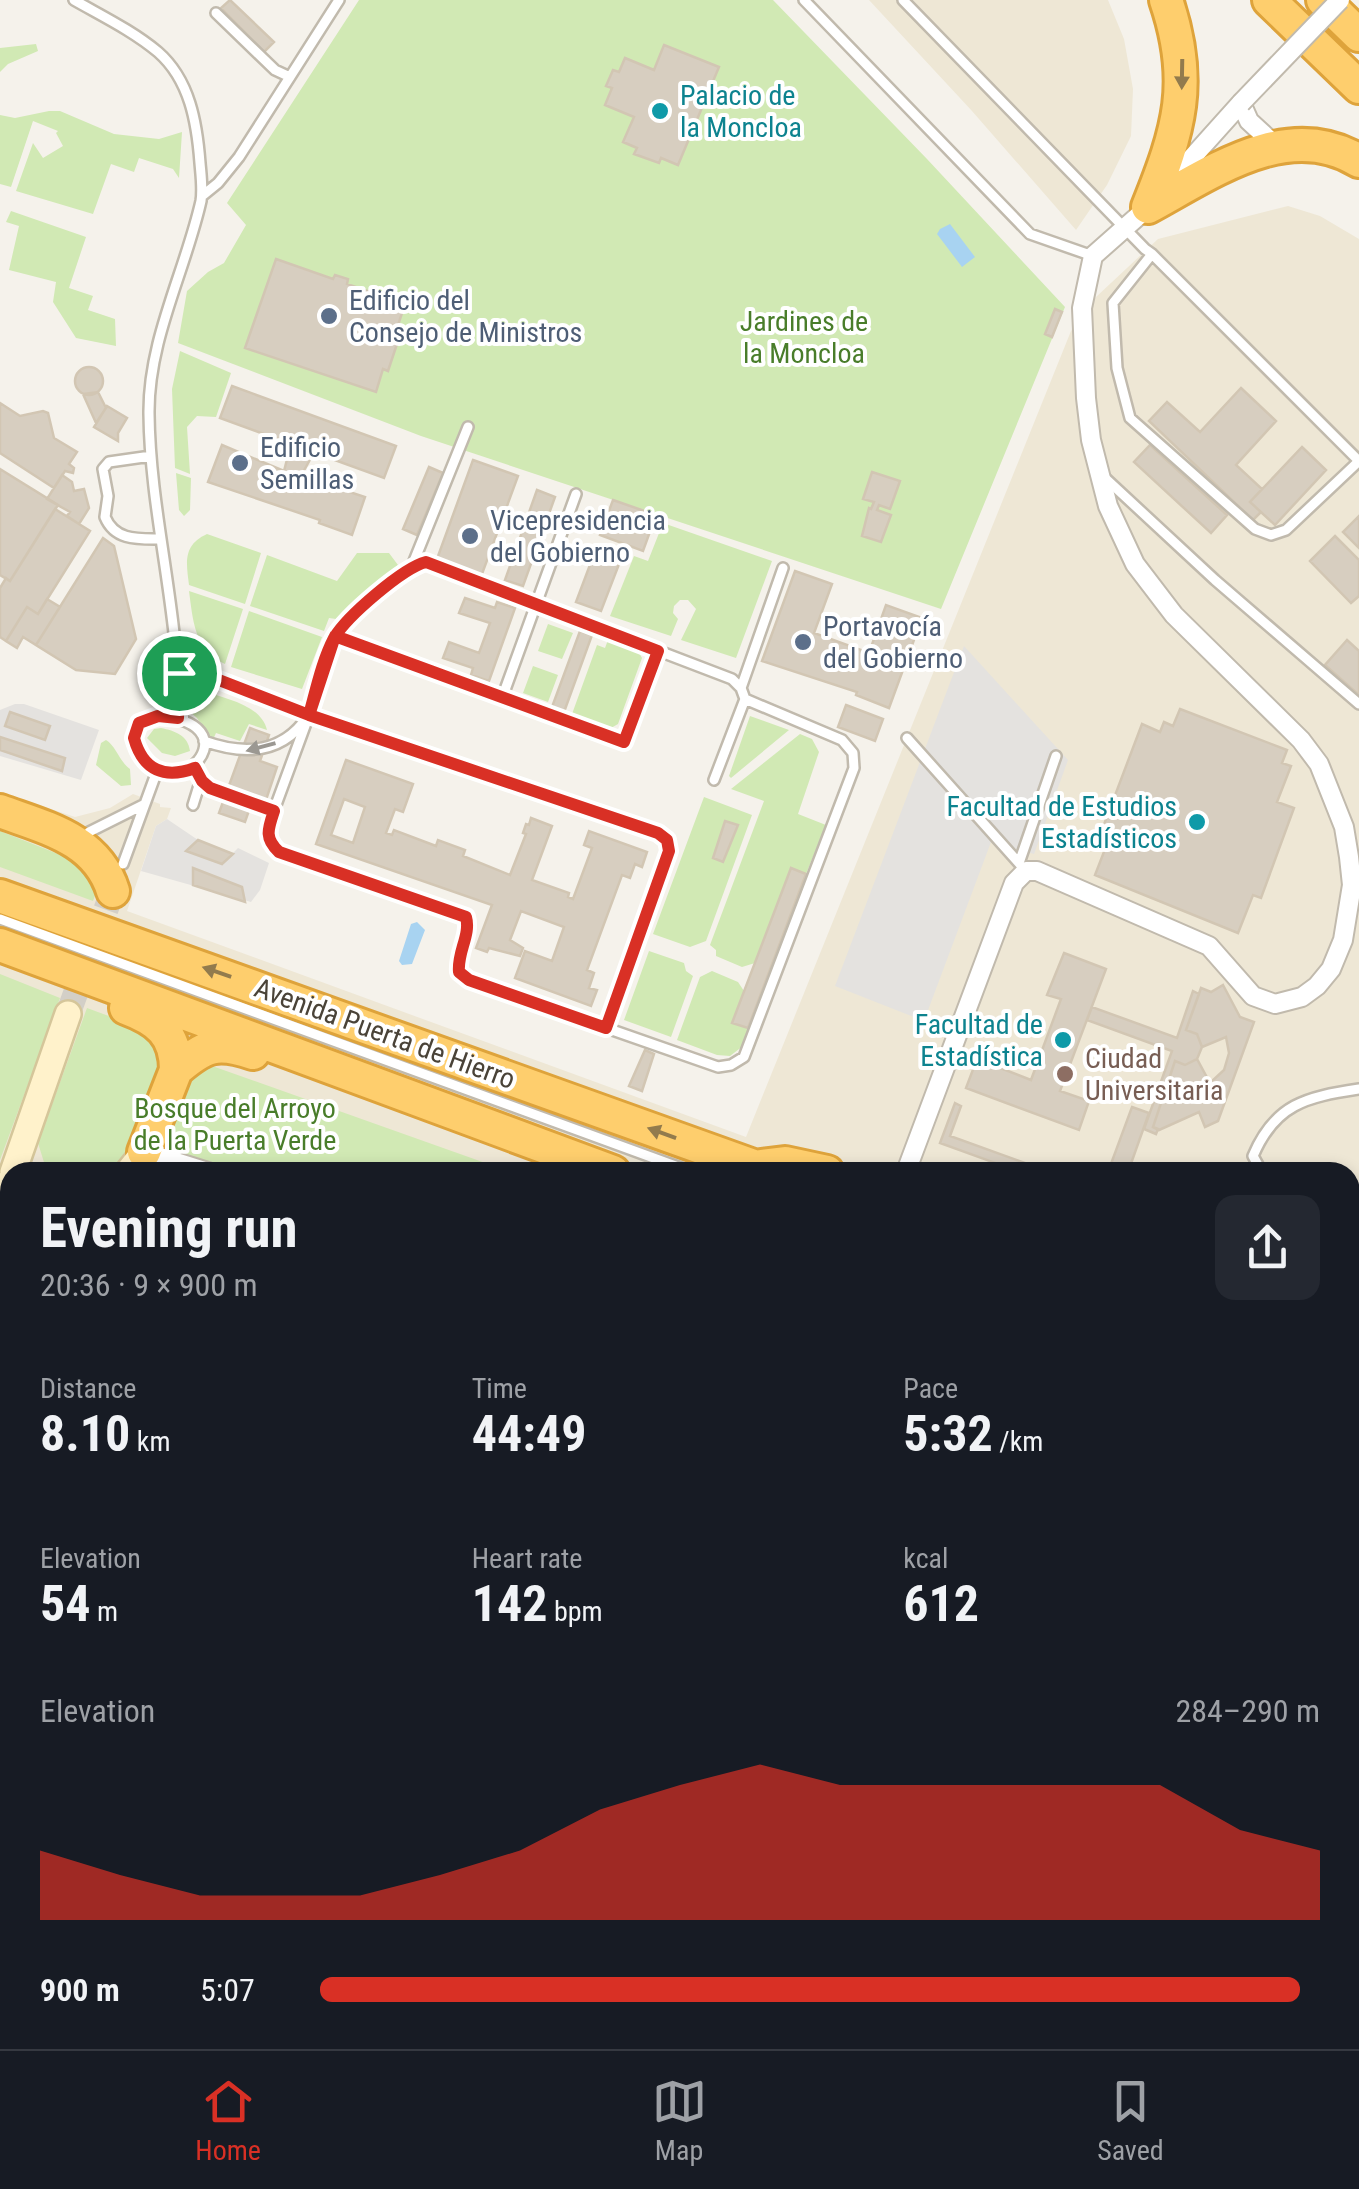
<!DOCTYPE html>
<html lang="en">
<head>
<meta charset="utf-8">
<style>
  :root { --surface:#171b24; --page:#242831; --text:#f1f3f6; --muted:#9ea1a6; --line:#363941; --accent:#d93025 }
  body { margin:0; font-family:"Roboto Condensed",sans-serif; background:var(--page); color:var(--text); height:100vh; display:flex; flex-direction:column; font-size:38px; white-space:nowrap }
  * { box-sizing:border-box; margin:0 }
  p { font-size:32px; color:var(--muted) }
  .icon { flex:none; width:55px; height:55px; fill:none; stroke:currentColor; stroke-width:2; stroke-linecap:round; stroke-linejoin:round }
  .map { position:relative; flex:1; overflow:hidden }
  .side { position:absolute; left:0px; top:1162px; width:1360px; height:888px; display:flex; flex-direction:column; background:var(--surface); border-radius:30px 30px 0 0; box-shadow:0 5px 15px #0003 }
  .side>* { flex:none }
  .pin { position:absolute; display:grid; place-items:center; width:85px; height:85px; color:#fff; margin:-42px; border:5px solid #fff; border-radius:50%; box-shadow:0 2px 10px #0007 }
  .round { display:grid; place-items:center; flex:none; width:105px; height:105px; border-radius:20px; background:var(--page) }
  .overview { display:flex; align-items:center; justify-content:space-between; height:170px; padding:0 40px }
  h1 { font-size:55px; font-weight:700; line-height:75px }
  .figures { display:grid; grid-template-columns:repeat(3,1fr); gap:15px; height:170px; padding:10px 40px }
  .figures div { display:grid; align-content:center }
  .figures b { font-size:50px; font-weight:700 }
  .figures small { font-size:28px; font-weight:400 }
  .figures p { font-size:28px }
  .chart { height:280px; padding:20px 40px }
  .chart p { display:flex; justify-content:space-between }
  .chart svg { width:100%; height:180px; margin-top:10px; fill:var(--accent); opacity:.7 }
  ul { padding:0 40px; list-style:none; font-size:32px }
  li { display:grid; grid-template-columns:160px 120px 1fr; align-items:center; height:75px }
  li i { height:25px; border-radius:12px; background:var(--accent) }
  .menu { display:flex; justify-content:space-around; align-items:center; height:140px; border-top:2px solid var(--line); background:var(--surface); font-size:28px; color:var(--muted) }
  .menu a { display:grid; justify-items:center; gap:5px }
  .menu .current { color:var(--accent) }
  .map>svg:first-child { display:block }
  .education { fill:#eee7d5; fill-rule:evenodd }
  .green { fill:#d1e9b4; fill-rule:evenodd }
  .parking { fill:#e4e2df }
  .water { fill:#a8d3f1 }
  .building { fill:#d7cec0; stroke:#d2c6b3; stroke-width:2.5; fill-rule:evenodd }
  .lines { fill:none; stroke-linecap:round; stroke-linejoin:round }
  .secondary-tunnel { stroke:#d3cfc7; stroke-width:25; stroke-dasharray:25 12; stroke-linecap:butt }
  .lane-casing { stroke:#c1baad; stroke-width:14 }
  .street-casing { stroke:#c1baad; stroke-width:22 }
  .secondary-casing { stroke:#d5c69a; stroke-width:30 }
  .highway-casing { stroke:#dea33b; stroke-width:38 }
  .lane { stroke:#fff; stroke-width:9 }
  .street { stroke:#fff; stroke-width:18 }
  .secondary { stroke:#fff2cb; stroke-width:25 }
  .highway { stroke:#fece6d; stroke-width:32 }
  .street-bridge-casing { stroke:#c1baad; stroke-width:22; stroke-linecap:butt }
  .street-bridge { stroke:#fff; stroke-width:18 }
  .oneway { fill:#927b4d }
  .oneway2 { fill:#9b9892 }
  .route-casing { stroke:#fff; stroke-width:20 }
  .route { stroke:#d93025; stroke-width:12 }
  .culture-dot { fill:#0f9aa8; stroke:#fff; stroke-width:4 }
  .service-dot { fill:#5c6f8a; stroke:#fff; stroke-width:4 }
  .education-dot { fill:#8d6e63; stroke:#fff; stroke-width:4 }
  .labels { text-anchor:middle; stroke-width:8; stroke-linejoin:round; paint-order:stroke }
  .culture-label { font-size:28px; fill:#0d838f; stroke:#fff; text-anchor:end }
  .service-label { font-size:28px; fill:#4e5e75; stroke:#fff; text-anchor:start }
  .park-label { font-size:28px; fill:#497d2a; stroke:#fff }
  .street-label { font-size:28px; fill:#4a4338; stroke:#fff }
  .education-label { font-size:28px; fill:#785e54; stroke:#fff; text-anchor:start }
</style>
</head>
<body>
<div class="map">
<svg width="1359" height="2049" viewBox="0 0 1359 2049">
  <rect width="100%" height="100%" fill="#f5f2eb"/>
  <path class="education" d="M869,0h239l16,39 9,50 -2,47 -24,49 -31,45 -104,-119z
    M1288,206l32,10 39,23v1810h-1359v-1257l75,25 35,-9 23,-14 27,10v3l11,1 -4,11 -11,7 -29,85 619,226 325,-806 25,-34 62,-58zM10,1172h1340v868h-1340z"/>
  <path class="green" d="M359,0h414l154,159 138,148 -124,302 -520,-173 -243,-93 9,-52 21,-19 16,-9 22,-38 -19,-22zM664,45l55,23 -41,97 -17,-7 -3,5 -23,-9 2,-6 -13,-6 10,-25 -28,-12 6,-17 -5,-3 12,-13 6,-13 29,11z
    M36,44l2,7 -30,13 -8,8v-24z
    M49,111h11l54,23 45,5 23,-7 -3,46 -6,-9 -34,-11 -5,14 -23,-8 -18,50 -77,-23 17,-48 10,15 20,-12 -7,-13 2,-2 -25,-10 -22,66 -11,-3v-69l15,3z
    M11,211l75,26 -17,51 24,8 -5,14 27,9 1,27 -40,-8 -23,-36 3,-20 -47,-12 10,-44 -13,-4z
    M180,351l51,22 -15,44 -19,-1 -10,11 3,47 -15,-6 -3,-79z
    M176,473l15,5 -1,32 -6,6 -5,-6z
    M663,523l109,38 -36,97 -55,-18 15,-31 -8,-9h-8l-6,6 -1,7 5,6 -7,17 -61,-20 24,-60 14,5z
    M207,534l54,19 -16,51 -56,-19c-3,-23 -6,-40 18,-51z
    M357,553h32l9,12 -62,54 -7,-1 -5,13 -74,-25 17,-51 70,26z
    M189,591l54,18 -18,55c-31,-14 -32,-44 -36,-73z
    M249,611l73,26 -20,52 -71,-22z
    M548,624l25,9 -11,26 -24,-8z
    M608,640l30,11 4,7 -24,66 -7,4 -39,-14 25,-69 8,3z
    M533,666l25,9 -10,27 -25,-9z
    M202,690c22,9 59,14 65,40l-18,-6 -9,17 -24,-8 -4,9 -15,-24 -9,-8 1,-12 9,2z
    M750,716l39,14 -58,48 -2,-2z
    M161,728c14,3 27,7 29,23l-15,5 -13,-3 -15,-15 7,-9z
    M800,734l12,5 7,13 -21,62 28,11 -20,49 -16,-5 -35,94 -13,4 -26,-11v-6l-6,-5 54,-144 -33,-12z
    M106,740c10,6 13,21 24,29l1,16 -10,1 -25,-21 5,-22z
    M704,797l48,18 -46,126 -16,6 -37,-13z
    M0,831l81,32 16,27 -4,11 -93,-34z
    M649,951l35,12 2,8 7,5 -22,61 -47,-17z
    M712,971l26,11 6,9 -11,31 15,6 -5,18 -13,10 -13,-1 -40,-15 23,-63z
    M0,974l60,24 -60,162z
    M87,1008l38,14 20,3 18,38 -29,83 -20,24 -3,2h-64l-9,-29z
    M215,1067l296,105h-277l-58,-20 -10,-16 4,-14 29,-54z
    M10,1221v134l-10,-3v-105z
    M0,1423l10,3v145l-10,27z
    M0,1713l10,10v317h117l-9,9h-118z
    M1359,1931v118h-118l4,-9h105v-101z
    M216,2040h141l-11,9h-140z
    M465,2040h93l-15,9h-69z
    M599,2040h95l9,9h-90z"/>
  <path class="parking" d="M964,646l104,114 -34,94 -43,-12 -67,179 -89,-35z
    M15,704h9l75,26 -18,50 -81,-24v-46z
    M167,819l31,21 35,13 5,-5 31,15 -9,27 -9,12 -110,-31 15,-45z
    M1357,1824l2,65 -9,9v-68z"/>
  <path class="water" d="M950,224l25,33 -13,10 -25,-33 3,-5z
    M417,922l8,8 -13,34 -10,1 -3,-4 12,-37z"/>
  <path class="building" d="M230,0l44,42 -10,10 -43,-44z
    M664,45l55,22 -41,98 -17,-7 -2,5 -25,-9 3,-6 -14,-6 11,-25 -29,-12 7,-17 -6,-2 7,-16 6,2 6,-14 29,12z
    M276,259l57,20 2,-4 13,4 -1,5 58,20 -8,24 5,1 -14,42 -5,-2 -7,23 -131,-44z
    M1055,309l7,3 -10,25 -7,-3z
    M75 381a14 14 0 1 1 28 0a14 14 0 1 1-28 0Z
    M232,386l164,60 -12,32 -74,-27 2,5 -11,20 64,21 -13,38 -33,-12 1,-3 -112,-38 14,-37 62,26 6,-23 4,-3 -74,-27z
    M1241,388l35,33 -40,44 26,24 -12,13 11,10 -8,8 -104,-99 18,-19 33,30z
    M98,392l8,16 -10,15 -13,-29z
    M0,403l20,13 23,-5 5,2 6,25 23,14 -8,12 5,4 -1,5 -8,-2 -11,17 -54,-35z
    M107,406l20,12 -9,15v8l-24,-14z
    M1150,445l77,70 -16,18 -77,-71z
    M1302,447l24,23 -51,55 -25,-23z
    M473,460l45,16 -36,98 -45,-15z
    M429,467l14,6 -26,62 -14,-6z
    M0,469l58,36 -48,76 -10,-6z
    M872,472l28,9 -10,28 -11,-4 -2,5 14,5 -10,27 -19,-6 7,-28 2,1 3,-7 -11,-3z
    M62,475l10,7 2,9 10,-2 5,19 -10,16 -12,-8 3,-4 -23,-13z
    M537,490l18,7 -32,89 -18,-6z
    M613,500l43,15 -13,36 -43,-16z
    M55,509l35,22 -52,83 -11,-7 -21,34 -6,-4v-49l6,-10 4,3z
    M1359,516v32l-16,-16z
    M1335,536l24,24v36l-8,7 -41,-42z
    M103,538l11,8 22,93 -21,35 -39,-4 -40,-25z
    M596,549l25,10 -20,52 -25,-9z
    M795,571l37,13 -18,49 55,20 17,-48 36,13 -33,90 -33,-13 1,-3 -95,-31z
    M465,598l30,10 2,-6 18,6 -26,73 -18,-6 2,-7 -30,-10 6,-16 30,11 11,-30 -31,-10z
    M47,599l13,8 -24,38 -13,-8 -6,11 -11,-7 21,-34 11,7z
    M580,631l12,4 -28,77 -12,-5z
    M1347,640l12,11v44l-34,-30z
    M846,705l37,14 -8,22 -37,-14z
    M1180,709l107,41 -5,13 9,3 -14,36 17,6 -33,90 -8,-3 -15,38 -143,-58 14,-36 -9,-4 42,-111 18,8 4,-10 9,4z
    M10,712l40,14 -5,14 -40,-14z
    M250,728l19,7 -9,26 17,6 -11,33 -12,-4 -9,26 -26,-9z
    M0,737l65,21 -3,13 -62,-21z
    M346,760l67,24 -10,28 -8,-3 -9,24 6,2 2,-5 42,16 2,-6 27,10 -2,6 47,19 16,-41 -3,-1 3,-9 3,1 2,-7 21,8 -20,54 37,13 -1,4 5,2 19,-51 -8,-3 5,-14 58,21 -5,15 -7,-3 -5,14 -8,-3 -35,95 7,3 -5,15 8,2 -6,16 -76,-28 10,-27 27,10 12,-34 -43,-16 -11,29 13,8 -3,8 -31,-8 -2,4 -11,-4 16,-43 -176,-61zM344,799l21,8 -12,36 -22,-8z
    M725,821l13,4 -15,37 -10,-4z
    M198,840l35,14 -11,10 -36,-13z
    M193,868l49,19 3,15 -52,-17z
    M791,868l15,6 -58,154 -16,-5z
    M1064,953l42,16 -46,122 29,10 -10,29 -113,-42 11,-29 54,21 30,-81 -14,-4z
    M1223,985l17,32 14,5 -36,99 -13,6 -6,-15 -40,18 -6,-3 22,-66 10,4 12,-6 13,24 14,-13 5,-17 -3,-16 -24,10 -5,-13 -11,-4 15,-42 10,4z
    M1193,991l6,3 -13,36 11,4 5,13 -5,12 -12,6 -10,-4 -22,66 5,2 -2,5 -12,-5 28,-78 -85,-31 5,-13 85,31z
    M645,1050l9,4 -12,37 -13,-5z
    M955,1103l6,3 -11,30 100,36h-30l-80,-29z
    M1132,1107l17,6 -21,59h-20z
    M1353,1524l6,6v98l-9,8v-110z
    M376,2040h65l9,9h-79l-2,-2z
    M765,2040h180l8,9h-180z
    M978,2040h86l2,2 -8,7h-74z
    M1072,2040l9,9h-23l10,-9z"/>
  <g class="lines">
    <path class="secondary-tunnel" d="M68,1014l41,-113"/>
    <g class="lane-casing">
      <path id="lane" d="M74,0c28,16 59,31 84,52 32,28 39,71 42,111 1,12 3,26 1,38 -16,71 -53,139 -52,213 1,102 32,202 29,303
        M804,0l226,234 63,22
        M903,0l242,249 7,5 207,207 -73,69 -15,5 -16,-6 -125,-111 -13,-50 -4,-65 39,-49
        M216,13l59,57 15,7
        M202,196l16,-13 21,-26 100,-157
        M151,456l-42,6 -6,7 5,27 -3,21c10,24 33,22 56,22
        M1104,477l111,103 144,124
        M412,566l56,-139
        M335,636l289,106 34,-91
        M179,673l28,2 102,40 349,118 9,7 2,11 -63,177
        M741,688l42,-120
        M502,698l74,-204
        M158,716c107,9 0,111 -25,23l6,-16z
        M907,738l119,133
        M204,741c39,14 78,14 104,-25 15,-24 13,-58 29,-82 18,-26 51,-47 75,-68l14,-4 306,117 9,9 4,11 97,41 11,13 1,15 -110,289 -13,8 -13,2 -249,-87 -10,-8c-2,-20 12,-37 7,-55l-187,-65 -9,-8 -4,-12 43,-117
        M714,780l31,-81
        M202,781l9,6 63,24
        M193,805l8,-26
        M89,832l54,-27
        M1019,863l37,-107
        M123,864l34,-93
        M0,919l692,253
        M1262,1172l-9,-16c22,-52 53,-59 106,-67
        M1350,1400l9,2
        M0,1628l10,-29"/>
    </g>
    <g class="street-casing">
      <path id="street" d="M144,1152l64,20
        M903,1172l4,-3 107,-286 12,-12h11l172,75 44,50 22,8 27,-7 15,-11 14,-17 12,-29 9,-55 -3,-28 -5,-30 -25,-63 -18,-24 -127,-125 -39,-51 -27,-58 -17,-66 -5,-42 -4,-90 11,-52 52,-46 96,-107 8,18 27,25
        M1350,1347l9,2
        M1350,1737l9,9
        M1350,1918l9,-9
        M1217,2040l1,9"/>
    </g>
    <g class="secondary-casing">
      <path id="secondary" d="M13,1172l55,-158
        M128,1172l16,-20
        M0,1209l10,-28
        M0,1687l10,11
        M162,2049l10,-9"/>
    </g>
    <g class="highway-casing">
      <path id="highway" d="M1269,0l90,87
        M1323,0l36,35
        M1148,207c63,-34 140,-90 211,-46
        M1148,207c31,-77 46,-125 18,-207
        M0,811c46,17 97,28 113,80
        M0,896l770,276
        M0,945l613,227
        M126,1008c32,12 50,26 50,62l-32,82
        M176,1070c29,-25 41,-29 77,-17
        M754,1167l31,-4 42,9
        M1350,1372l9,2
        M1350,1425l9,2"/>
    </g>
    <use href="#lane" class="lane"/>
    <use href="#street" class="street"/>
    <use href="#secondary" class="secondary"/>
    <use href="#highway" class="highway"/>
    <g class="street-bridge-casing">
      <path id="street-bridge" d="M1241,103l99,-103"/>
    </g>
    <use href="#street-bridge" class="street-bridge"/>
  </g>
  <defs><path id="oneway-solid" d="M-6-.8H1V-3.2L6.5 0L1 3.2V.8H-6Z" transform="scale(2.5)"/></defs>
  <g class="oneway">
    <use href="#oneway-solid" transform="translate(1182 74) rotate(91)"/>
    <use href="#oneway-solid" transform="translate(217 972) rotate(-161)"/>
    <use href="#oneway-solid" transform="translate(662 1133) rotate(-160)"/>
  </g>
  <use class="oneway2" href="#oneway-solid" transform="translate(261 747) rotate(165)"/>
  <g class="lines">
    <g class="route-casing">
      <path id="route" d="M179,673l-1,45 -20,-2 -19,7 -5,15c9,33 31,41 61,30l7,13 8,7 64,23c-6,18 -10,27 5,41l187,65c5,18 -9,35 -7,55l10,8 137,48 63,-177 -2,-11 -9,-7 -349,-118c7,-25 13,-54 25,-77 13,-22 69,-70 92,-76l232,89 -34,91 -289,-106 -26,79 -103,-40 -27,-2"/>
    </g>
    <use href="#route" class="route"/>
  </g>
  <g class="culture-dot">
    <circle cx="660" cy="111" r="10"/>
    <circle cx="1197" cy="822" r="10"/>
    <circle cx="1063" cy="1040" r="10"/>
  </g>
  <g class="service-dot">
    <circle cx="329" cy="316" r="10"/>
    <circle cx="240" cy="463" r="10"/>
    <circle cx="470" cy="536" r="10"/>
    <circle cx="803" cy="642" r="10"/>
  </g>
  <circle class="education-dot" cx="1065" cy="1074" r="10"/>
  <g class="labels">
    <g class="culture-label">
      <text x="680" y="105" text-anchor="start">Palacio de<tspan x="680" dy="32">la Moncloa</tspan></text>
      <text x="1177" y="816">Facultad de Estudios<tspan x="1177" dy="32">Estadísticos</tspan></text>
      <text x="1043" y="1034">Facultad de<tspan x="1043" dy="32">Estadística</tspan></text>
    </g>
    <g class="service-label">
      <text x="349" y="310">Edificio del<tspan x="349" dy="32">Consejo de Ministros</tspan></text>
      <text x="260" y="457">Edificio<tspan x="260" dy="32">Semillas</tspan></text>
      <text x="490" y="530">Vicepresidencia<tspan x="490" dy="32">del Gobierno</tspan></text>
      <text x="823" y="636">Portavocía<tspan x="823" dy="32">del Gobierno</tspan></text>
    </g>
    <g class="park-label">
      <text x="804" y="331">Jardines de<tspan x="804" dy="32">la Moncloa</tspan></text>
      <text x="235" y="1118">Bosque del Arroyo<tspan x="235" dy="32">de la Puerta Verde</tspan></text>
    </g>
    <g class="street-label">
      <text transform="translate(385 1033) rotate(20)" y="10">Avenida Puerta de Hierro</text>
    </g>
    <g class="education-label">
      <text x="1085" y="1068">Ciudad<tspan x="1085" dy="32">Universitaria</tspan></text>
    </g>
  </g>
</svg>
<div class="pin" style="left:179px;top:673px;background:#1e9e55"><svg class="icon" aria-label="arrive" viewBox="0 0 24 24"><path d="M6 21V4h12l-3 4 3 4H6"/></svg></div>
<section class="side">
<div class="overview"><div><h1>Evening run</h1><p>20:36 · 9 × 900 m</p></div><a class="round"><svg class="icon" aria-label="share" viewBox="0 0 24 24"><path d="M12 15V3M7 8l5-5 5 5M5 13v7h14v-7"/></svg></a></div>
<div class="figures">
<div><p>Distance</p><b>8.10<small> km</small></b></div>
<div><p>Time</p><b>44:49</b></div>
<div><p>Pace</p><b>5:32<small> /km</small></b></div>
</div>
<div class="figures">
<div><p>Elevation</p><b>54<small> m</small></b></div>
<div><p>Heart rate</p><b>142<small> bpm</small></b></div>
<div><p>kcal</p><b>612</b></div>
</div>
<div class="chart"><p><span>Elevation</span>284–290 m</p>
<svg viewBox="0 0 160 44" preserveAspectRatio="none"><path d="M0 44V27L10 33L20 38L30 38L40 38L50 33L60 27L70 17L80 11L90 6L100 11L110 11L120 11L130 11L140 11L150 22L160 27V44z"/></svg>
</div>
<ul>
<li><b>900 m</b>5:07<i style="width:98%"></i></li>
</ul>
</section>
</div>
<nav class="menu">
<a class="current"><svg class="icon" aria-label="home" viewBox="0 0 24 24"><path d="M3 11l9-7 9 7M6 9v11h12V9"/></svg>Home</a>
<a><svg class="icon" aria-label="map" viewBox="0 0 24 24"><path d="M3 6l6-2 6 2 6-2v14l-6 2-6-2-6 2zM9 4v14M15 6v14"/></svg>Map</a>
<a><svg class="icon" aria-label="saved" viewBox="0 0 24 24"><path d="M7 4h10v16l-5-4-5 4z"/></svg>Saved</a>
</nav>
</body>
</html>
